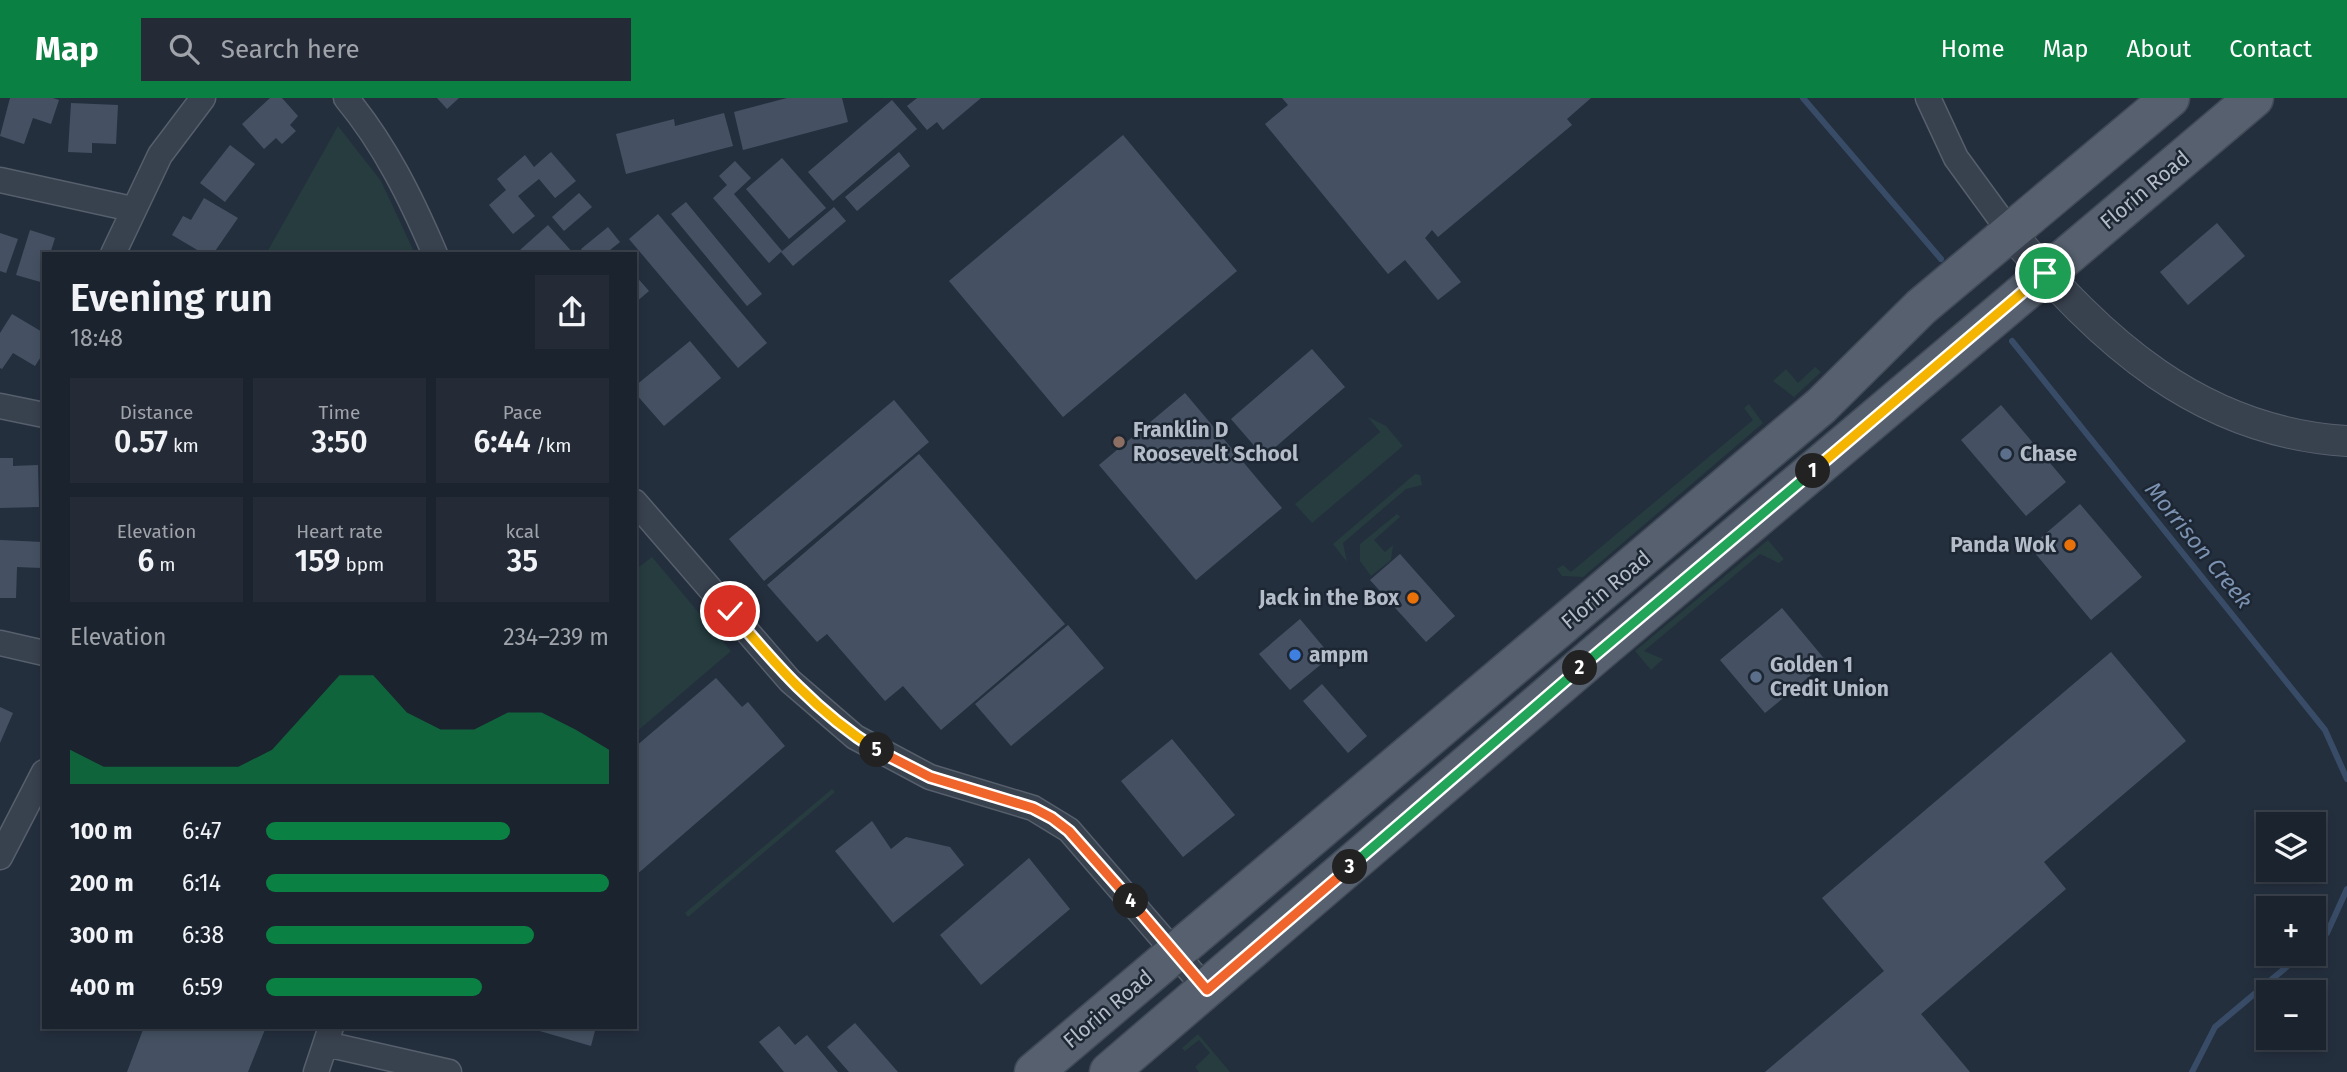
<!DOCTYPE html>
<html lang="en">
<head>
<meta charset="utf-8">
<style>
  :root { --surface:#1b232e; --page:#242b36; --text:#f1f3f6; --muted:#a0a4aa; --line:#39404a; --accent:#0b8043 }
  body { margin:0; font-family:"Fira Sans",sans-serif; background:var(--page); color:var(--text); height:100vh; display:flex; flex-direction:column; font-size:26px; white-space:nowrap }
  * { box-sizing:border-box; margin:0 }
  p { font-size:23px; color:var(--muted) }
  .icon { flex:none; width:38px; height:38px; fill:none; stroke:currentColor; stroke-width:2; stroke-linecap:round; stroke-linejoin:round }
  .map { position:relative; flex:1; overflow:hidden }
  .side { position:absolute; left:42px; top:154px; width:595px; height:777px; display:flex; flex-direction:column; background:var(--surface); border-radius:0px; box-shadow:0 4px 10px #0003,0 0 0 2px var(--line) }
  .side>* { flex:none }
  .tools { position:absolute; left:2256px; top:714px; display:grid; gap:14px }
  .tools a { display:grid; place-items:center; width:70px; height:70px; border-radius:0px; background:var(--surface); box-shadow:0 4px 10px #0003,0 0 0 2px var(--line); font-size:35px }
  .pin { position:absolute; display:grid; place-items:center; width:60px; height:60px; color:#fff; margin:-30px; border:4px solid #fff; border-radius:50%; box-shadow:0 2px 7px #0007 }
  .km { position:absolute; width:35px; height:35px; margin:-18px; border-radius:50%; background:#222; color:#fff; font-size:19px; line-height:35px; text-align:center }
  .round { display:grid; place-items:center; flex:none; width:74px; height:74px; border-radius:0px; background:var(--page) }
  .overview { display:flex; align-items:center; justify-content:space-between; height:119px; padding:0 28px }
  h1 { font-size:38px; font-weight:600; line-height:52px }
  .stats { display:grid; grid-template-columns:repeat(3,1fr); gap:10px; height:119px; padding:7px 28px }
  .stats div { display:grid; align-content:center; border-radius:0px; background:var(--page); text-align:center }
  .stats b { font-size:30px; font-weight:600 }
  .stats small { font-size:19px; font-weight:400 }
  .stats p { font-size:19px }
  .chart { height:196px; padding:14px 28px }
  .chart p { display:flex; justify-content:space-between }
  .chart svg { width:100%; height:126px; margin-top:7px; fill:var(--accent); opacity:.7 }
  ul { padding:0 28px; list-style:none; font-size:23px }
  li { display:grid; grid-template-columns:112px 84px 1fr; align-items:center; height:52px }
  li i { height:18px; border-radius:9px; background:var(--accent) }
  header { display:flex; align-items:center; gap:42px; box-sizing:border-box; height:98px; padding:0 35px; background:var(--accent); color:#fff }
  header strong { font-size:33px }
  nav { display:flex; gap:38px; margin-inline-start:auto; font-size:24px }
  .search { width:490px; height:63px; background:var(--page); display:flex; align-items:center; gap:18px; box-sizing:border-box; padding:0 24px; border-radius:0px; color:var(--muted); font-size:26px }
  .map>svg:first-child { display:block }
  .green { fill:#263c3f }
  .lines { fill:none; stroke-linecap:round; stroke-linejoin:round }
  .stream { stroke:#394c67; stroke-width:6 }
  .building { fill:#455162 }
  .minor-casing { stroke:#565f6c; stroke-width:27 }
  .tertiary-casing { stroke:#565f6c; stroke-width:32 }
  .primary-casing { stroke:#414a57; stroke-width:41 }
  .minor { stroke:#38414e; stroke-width:24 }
  .tertiary { stroke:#38414e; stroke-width:30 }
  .primary { stroke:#56606e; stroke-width:38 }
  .split-1-casing { stroke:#fff; stroke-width:14 }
  .split-2-casing { stroke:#fff; stroke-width:14 }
  .split-3-casing { stroke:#fff; stroke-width:14 }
  .split-4-casing { stroke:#fff; stroke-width:14 }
  .split-5-casing { stroke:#fff; stroke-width:14 }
  .split-6-casing { stroke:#fff; stroke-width:14 }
  .split-1 { stroke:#f5b400; stroke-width:9 }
  .split-2 { stroke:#22a559; stroke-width:9 }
  .split-3 { stroke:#22a559; stroke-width:9 }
  .split-4 { stroke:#f0652b; stroke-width:9 }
  .split-5 { stroke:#f0652b; stroke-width:9 }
  .split-6 { stroke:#f5b400; stroke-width:9 }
  .education-dot { fill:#8d6e63; stroke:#1d2633; stroke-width:2.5 }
  .service-dot { fill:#5c6f8a; stroke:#1d2633; stroke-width:2.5 }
  .food-dot { fill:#e8710a; stroke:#1d2633; stroke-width:2.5 }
  .shop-dot { fill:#3f7fe0; stroke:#1d2633; stroke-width:2.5 }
  .labels { text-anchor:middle; stroke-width:5; stroke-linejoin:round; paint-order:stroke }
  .street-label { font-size:21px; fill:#b4bcc9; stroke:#1d2633 }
  .poi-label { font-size:21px; font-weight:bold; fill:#b4bcc9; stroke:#1d2633; text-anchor:start }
  .water-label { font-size:23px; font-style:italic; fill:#7c92b1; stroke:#1d2633 }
</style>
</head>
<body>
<header>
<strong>Map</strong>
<div class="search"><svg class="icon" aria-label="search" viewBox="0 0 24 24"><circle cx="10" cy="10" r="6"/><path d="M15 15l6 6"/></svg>Search here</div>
<nav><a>Home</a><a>Map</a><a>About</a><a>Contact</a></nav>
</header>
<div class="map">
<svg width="2347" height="974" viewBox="0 0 2347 974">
  <rect width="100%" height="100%" fill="#242f3e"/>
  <path class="green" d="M338,28l43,55 34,73h-149z
    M1815,269l6,5 -27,25 -21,-16 13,-12 12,14z
    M1749,306l14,19 -180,154 -21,-1 -5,-7 6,-4 8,7 182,-152 -9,-12z
    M1368,319l18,9 17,20 -91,77 -17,-19 85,-72z
    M1415,376l5,1 2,10 -16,4 -63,54 4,19 -14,-18z
    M1397,416l3,3 -26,23 11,12 8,-7 -2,15 -20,16 -11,-15v-17z
    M1768,442l16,19 -5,4 -19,-9 -116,97 19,8 -12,11 -16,-19z
    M652,459l79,94 -96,82v-163z
    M832,691l3,3 -147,125 -3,-4z
    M1198,936l32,38h-31l-4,-5 15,-14 -11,-13 -14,11 -3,-3z"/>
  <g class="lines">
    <path class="stream" d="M1803,0l138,161
      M2012,243l313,389 22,49
      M2314,846l13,-11 20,-44
      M2192,974l23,-45 87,-73"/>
  </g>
  <path class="building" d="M10,0h43l6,2 -8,24 -18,-6 -9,26 -24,-8z
    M270,0h12l16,18 -8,9 6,6 -14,13 -6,-6 -12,11 -22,-25z
    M437,0h22l-12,11z
    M787,0h55l6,24 -105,28 -9,-38z
    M917,0h64l-38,32 -6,-8 -10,8 -20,-24z
    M1282,0h309l-24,21 5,6 -134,112 -6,-7 -7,8 36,44 -23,18 -33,-40 -17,14 -123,-150 23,-19z
    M892,2l25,29 -84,72 -25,-29z
    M71,5l47,2 -2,39 -24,-1v10l-24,-1z
    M724,15l9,33 -107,28 -10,-40 58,-15 1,7z
    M1123,37l114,136 -174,146 -114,-136z
    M230,47l25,19 -30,38 -25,-19z
    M551,54l25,29 -21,17 -16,-19 -21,17 17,20 -22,18 -24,-29 17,-15 -9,-11 28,-24 9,12z
    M899,54l11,14 -53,45 -12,-14z
    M782,60l44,50 -37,31 -43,-50z
    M735,63l16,17 -17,16 48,57 -13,12 -56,-65 14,-13 -8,-9z
    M579,95l13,14 -28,24 -12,-14z
    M204,100l34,20 -25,36h-9l-32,-19 11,-19 8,4z
    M686,104l76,92 -15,12 -76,-92z
    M834,109l12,14 -53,45 -12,-14z
    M658,116l109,129 -29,25 -109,-129z
    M2217,125l28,33 -57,49 -28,-33z
    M548,127l26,29h-50l-4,-4z
    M608,129l12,15 -15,12h-20l-4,-5z
    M30,132l25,8 -5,16h-6v29l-28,-8z
    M0,135l18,6 -12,34 -6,-2z
    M635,177l14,16 -14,12z
    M12,216l32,19v19l-9,14 -22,-13 -11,16 -2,-1v-35z
    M690,243l31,37 -57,48 -29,-33v-7z
    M1312,251l33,38 -81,70 -33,-38z
    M1185,295l97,115 -86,72 -97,-115z
    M894,302l35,42 -165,139 -35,-42z
    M2001,307l65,77 -40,34 -65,-76z
    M919,356l146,170 -124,106 -38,-44 -18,15 -58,-67 -10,8 -50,-57z
    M0,360h13v8l25,-1 1,42 -39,1z
    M2080,406l62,73 -51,43 -61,-73z
    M0,442l43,2 -2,26 -24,-1 -1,31h-16z
    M1400,456l55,62 -29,26 -56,-62z
    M1782,510l45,54 -62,51 -45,-53z
    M1300,521l31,37 -41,34 -31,-36z
    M1068,527l36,43 -93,78 -36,-42z
    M2111,554l75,89 -142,121 22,27 -145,125 49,58h-205l119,-101 -62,-73z
    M716,580l26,29 6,-5 37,44 -150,130v-129z
    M1322,586l45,52 -19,17 -45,-52z
    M0,609l13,6 -13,30z
    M1172,641l63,76 -52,42 -62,-76z
    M872,723l19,28 15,-12 44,10 14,18 -71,58 -58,-72z
    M1029,760l41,51 -89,76 -41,-50z
    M855,925l43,49h-49l-22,-25z
    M779,928l16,19 12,-10 31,37h-54l-25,-30z
    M144,929h122l-18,45h-121z
    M526,929h70l-5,19z"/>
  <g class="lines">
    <g class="minor-casing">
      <path id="minor" d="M346,0c39,47 65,100 89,156
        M1928,0l28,60 54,74
        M0,82l132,29
        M113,156l47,-99 43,-57
        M0,308l44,9
        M635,404l155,179 65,56 75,40 103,31 36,22 138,160
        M0,545l44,10
        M0,759l44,-85
        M326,946l123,28
        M316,974l15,-45"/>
    </g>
    <g class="tertiary-casing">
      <path id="tertiary" d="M2010,134c91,109 189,200 337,209"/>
    </g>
    <g class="primary-casing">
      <path id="primary" d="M1034,974l787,-666 100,-99 249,-209
        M1109,974l486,-417 659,-557"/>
    </g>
    <use href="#minor" class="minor"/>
    <use href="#tertiary" class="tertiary"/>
    <use href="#primary" class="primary"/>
  </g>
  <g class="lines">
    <g class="split-1-casing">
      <path id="split-1" d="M1813,373l232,-198"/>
    </g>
    <g class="split-2-casing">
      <path id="split-2" d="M1580,570l233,-197"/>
    </g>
    <g class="split-3-casing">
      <path id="split-3" d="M1350,769l230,-199"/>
    </g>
    <g class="split-4-casing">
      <path id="split-4" d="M1131,803l76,89 143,-123"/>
    </g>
    <g class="split-5-casing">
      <path id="split-5" d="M877,652l53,27 103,31 19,10 17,13 62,70"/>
    </g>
    <g class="split-6-casing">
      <path id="split-6" d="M730,513c45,53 87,102 147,139"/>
    </g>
    <use href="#split-1" class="split-1"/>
    <use href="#split-2" class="split-2"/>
    <use href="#split-3" class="split-3"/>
    <use href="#split-4" class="split-4"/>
    <use href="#split-5" class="split-5"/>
    <use href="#split-6" class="split-6"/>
  </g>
  <circle class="education-dot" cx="1119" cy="344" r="7"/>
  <g class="service-dot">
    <circle cx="2006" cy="356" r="7"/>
    <circle cx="1756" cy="579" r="7"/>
  </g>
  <g class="food-dot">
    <circle cx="2070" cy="447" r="7"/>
    <circle cx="1413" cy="500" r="7"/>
  </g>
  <circle class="shop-dot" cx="1295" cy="557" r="7"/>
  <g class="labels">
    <g class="street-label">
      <text transform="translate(2145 92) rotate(-40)" y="7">Florin Road</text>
      <text transform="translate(1606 492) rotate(-40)" y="7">Florin Road</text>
      <text transform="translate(1108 911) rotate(-40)" y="7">Florin Road</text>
    </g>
    <g class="poi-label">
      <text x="1133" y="339">Franklin D<tspan x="1133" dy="24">Roosevelt School</tspan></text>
      <text x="2020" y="363">Chase</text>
      <text x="2056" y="454" text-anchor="end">Panda Wok</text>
      <text x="1399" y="507" text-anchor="end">Jack in the Box</text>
      <text x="1309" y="564">ampm</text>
      <text x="1770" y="574">Golden 1<tspan x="1770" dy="24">Credit Union</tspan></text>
    </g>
    <g class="water-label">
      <text transform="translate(2199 447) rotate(51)" y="8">Morrison Creek</text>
    </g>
  </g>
</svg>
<div class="tools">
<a><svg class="icon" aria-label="layers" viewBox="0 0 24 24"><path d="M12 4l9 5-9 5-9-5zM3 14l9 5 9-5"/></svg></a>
<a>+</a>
<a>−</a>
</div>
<div class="pin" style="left:2045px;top:175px;background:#1e9e55"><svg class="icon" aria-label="arrive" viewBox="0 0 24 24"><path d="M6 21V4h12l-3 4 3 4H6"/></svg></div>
<div class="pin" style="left:730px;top:513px;background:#d93025"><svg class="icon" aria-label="check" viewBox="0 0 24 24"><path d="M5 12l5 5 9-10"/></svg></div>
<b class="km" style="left:1813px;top:373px">1</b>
<b class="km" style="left:1580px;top:570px">2</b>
<b class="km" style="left:1350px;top:769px">3</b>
<b class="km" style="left:1131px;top:803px">4</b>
<b class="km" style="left:877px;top:652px">5</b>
<section class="side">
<div class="overview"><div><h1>Evening run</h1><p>18:48</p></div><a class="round"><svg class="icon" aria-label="share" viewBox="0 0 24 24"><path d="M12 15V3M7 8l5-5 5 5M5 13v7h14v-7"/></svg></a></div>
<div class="stats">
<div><p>Distance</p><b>0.57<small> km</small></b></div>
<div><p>Time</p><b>3:50</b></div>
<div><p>Pace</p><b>6:44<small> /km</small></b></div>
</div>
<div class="stats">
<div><p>Elevation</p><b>6<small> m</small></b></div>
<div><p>Heart rate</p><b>159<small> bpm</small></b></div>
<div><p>kcal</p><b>35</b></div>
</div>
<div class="chart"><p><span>Elevation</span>234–239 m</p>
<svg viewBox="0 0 160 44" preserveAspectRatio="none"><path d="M0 44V32L10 38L20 38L30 38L40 38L50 38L60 32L70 19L80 6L90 6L100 19L110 25L120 25L130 19L140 19L150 25L160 32V44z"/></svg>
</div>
<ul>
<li><b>100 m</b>6:47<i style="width:71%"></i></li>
<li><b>200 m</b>6:14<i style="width:100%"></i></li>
<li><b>300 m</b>6:38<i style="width:78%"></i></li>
<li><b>400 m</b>6:59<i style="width:63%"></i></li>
</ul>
</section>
</div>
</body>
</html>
